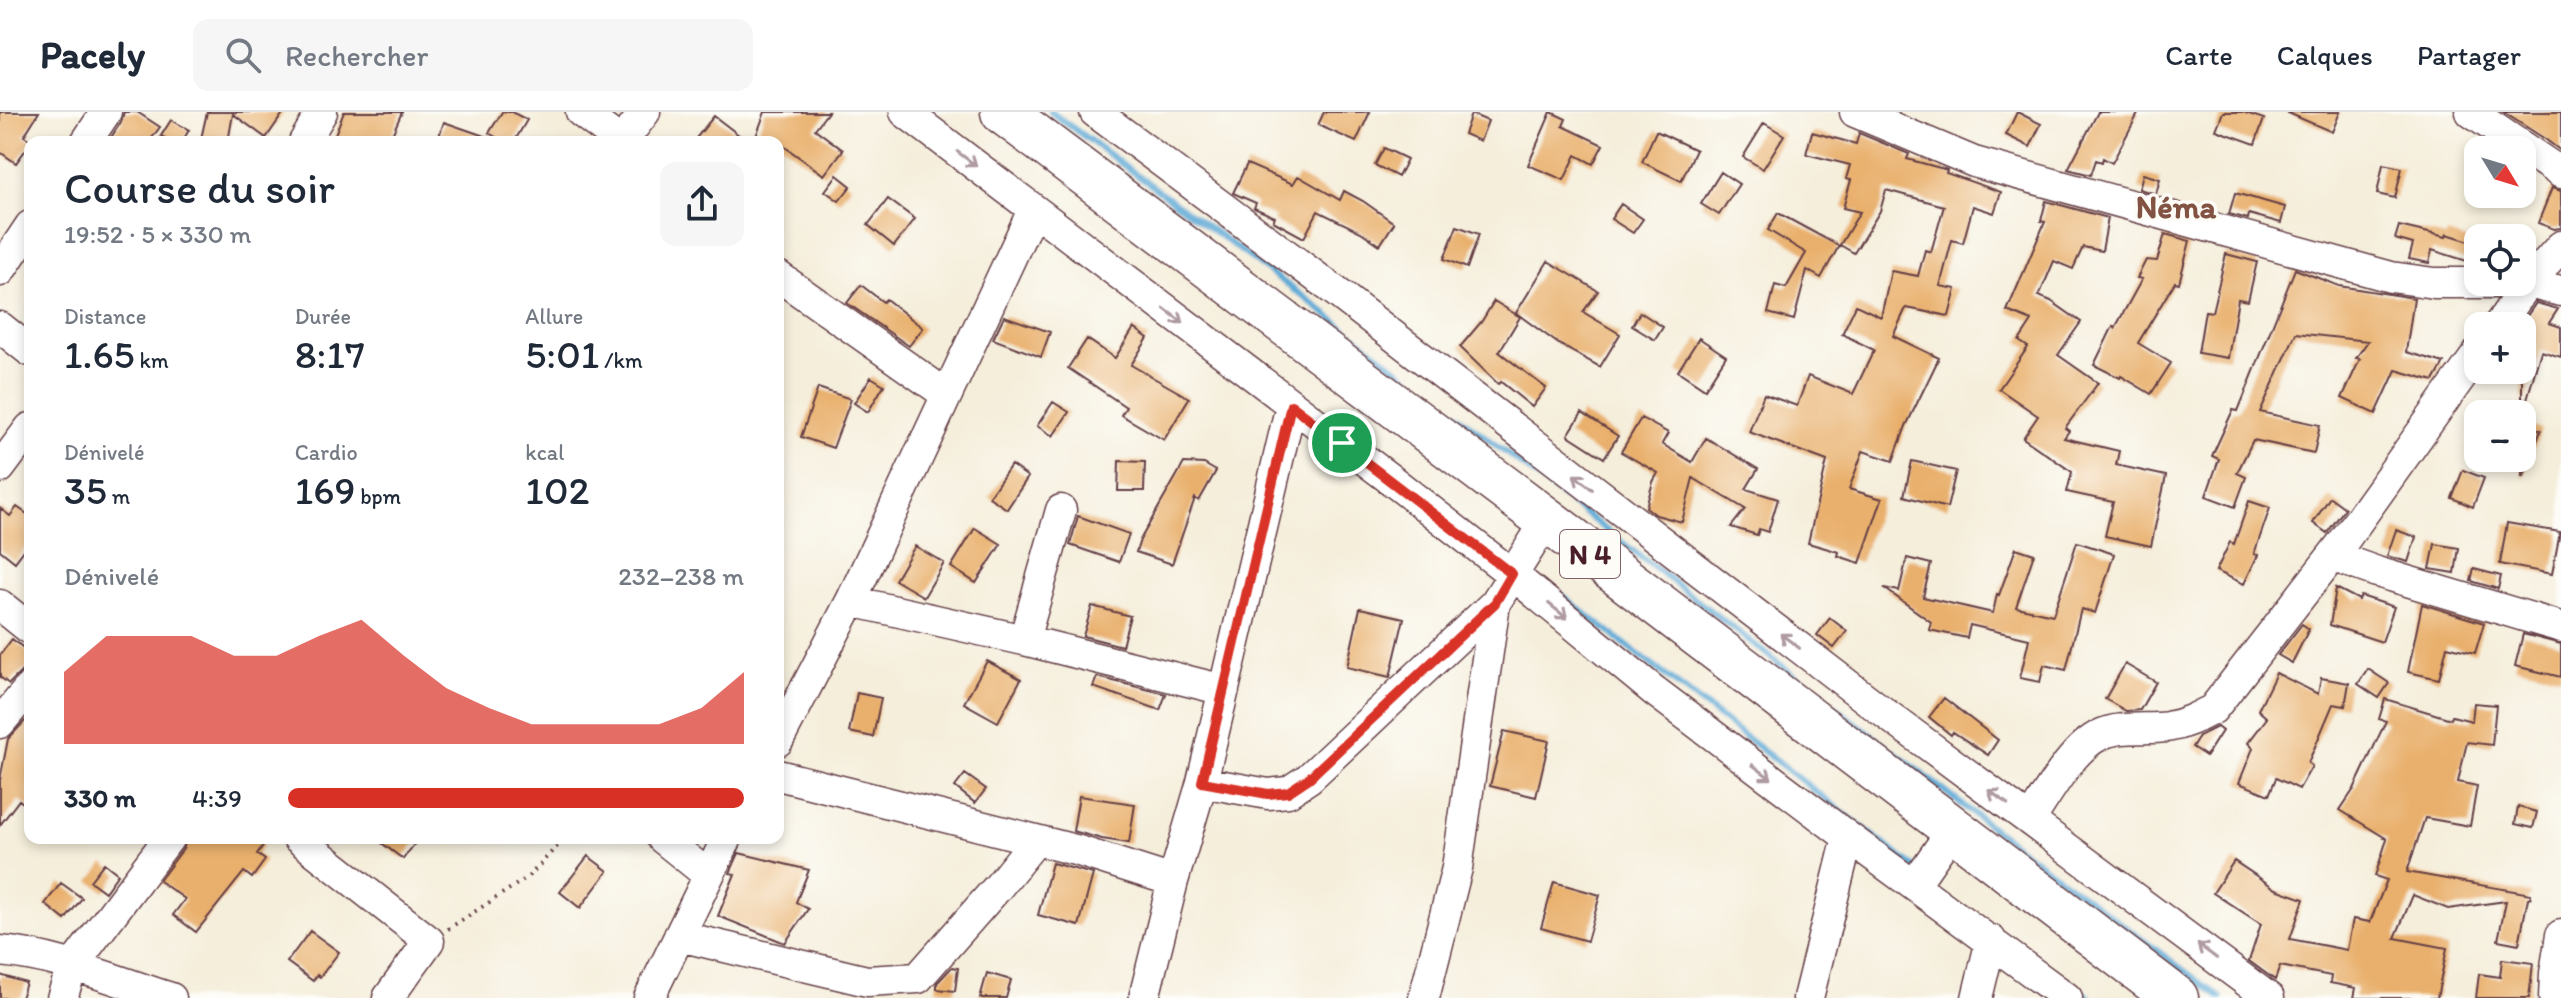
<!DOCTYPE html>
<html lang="fr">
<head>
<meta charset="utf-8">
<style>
  :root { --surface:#fff; --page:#f6f6f7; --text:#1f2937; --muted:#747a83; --line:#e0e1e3; --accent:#d93025 }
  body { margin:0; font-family:Itim,sans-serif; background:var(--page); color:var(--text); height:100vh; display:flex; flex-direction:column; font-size:30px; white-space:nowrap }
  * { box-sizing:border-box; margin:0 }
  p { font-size:26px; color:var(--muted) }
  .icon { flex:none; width:44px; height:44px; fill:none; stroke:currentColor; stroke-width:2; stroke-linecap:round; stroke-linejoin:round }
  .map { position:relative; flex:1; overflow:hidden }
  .side { position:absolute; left:24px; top:24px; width:760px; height:708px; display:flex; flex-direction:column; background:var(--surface); border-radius:16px; box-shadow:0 4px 12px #0003 }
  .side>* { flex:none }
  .needle { width:52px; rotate:128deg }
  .buttons { position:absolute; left:2464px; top:24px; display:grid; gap:16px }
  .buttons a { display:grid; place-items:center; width:72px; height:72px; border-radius:16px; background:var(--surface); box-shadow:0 4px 12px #0003; font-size:40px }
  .pin { position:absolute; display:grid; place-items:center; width:68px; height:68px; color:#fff; margin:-34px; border:4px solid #fff; border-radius:50%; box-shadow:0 2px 8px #0007 }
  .round { display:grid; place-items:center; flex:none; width:84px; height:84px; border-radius:16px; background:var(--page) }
  .summary { display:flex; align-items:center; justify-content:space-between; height:136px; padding:0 40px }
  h1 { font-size:44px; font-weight:600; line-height:60px }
  .metrics { display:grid; grid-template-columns:repeat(3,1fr); gap:12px; height:136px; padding:8px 40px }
  .metrics div { display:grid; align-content:center }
  .metrics b { font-size:40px; font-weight:600 }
  .metrics small { font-size:22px; font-weight:400 }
  .metrics p { font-size:22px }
  .chart { height:224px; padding:16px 40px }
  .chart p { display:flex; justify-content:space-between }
  .chart svg { width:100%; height:144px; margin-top:8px; fill:var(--accent); opacity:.7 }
  ul { padding:0 40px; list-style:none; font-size:26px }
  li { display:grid; grid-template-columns:128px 96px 1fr; align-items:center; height:60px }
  li i { height:20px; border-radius:10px; background:var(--accent) }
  header { display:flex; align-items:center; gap:48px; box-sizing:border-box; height:112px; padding:0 40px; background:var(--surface); border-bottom:2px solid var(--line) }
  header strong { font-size:38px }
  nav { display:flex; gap:44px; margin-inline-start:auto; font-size:28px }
  .search { width:560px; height:72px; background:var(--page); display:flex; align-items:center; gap:20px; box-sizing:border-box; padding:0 28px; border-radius:16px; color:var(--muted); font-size:30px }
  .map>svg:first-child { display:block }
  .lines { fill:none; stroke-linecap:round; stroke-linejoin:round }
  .stream { stroke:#5faad7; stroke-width:6 }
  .building { fill:#e9b06d }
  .minor-casing { stroke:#643e45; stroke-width:33 }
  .highway-casing { stroke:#643e45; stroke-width:47 }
  .path { stroke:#643e45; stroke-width:4; stroke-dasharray:2 6; stroke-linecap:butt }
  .minor { stroke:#fff; stroke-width:30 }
  .highway { stroke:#fff; stroke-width:44 }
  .oneway { stroke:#ae9aa0 }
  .route-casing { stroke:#fff; stroke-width:16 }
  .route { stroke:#d93025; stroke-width:10 }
  .labels { text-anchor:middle; stroke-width:7; stroke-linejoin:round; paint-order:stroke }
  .shield { fill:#fdfcf7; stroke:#806168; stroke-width:2 }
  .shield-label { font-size:28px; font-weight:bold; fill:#4a1f2b }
  .neighbourhood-label { font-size:32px; font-weight:bold; fill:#825242; stroke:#fdfcf7 }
</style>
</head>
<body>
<header>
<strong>Pacely</strong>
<div class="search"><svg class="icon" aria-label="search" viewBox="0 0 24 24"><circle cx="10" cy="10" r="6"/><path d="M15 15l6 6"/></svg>Rechercher</div>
<nav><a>Carte</a><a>Calques</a><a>Partager</a></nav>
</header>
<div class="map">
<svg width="2561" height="886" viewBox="0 0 2561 886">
  <rect width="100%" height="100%" fill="#fdfcf7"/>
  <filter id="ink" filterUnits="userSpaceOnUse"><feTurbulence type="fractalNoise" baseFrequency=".0125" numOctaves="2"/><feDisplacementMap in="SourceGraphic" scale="16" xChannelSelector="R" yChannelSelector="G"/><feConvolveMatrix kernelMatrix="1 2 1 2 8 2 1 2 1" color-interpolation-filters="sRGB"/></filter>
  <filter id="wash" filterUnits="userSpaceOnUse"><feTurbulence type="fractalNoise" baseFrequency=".006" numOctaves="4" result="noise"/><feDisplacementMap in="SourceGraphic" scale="32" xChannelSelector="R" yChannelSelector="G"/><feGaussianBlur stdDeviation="1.8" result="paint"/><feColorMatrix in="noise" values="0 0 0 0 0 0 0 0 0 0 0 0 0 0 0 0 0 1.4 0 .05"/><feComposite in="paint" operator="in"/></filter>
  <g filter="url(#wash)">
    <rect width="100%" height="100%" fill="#f5eedb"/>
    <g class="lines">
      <path class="stream" d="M1051,0l257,188 692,534 221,164
        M1547,472l368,284
        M2072,872l18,14"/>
    </g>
    <g id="blocks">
      <path class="building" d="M0,0h39l-15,24 8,5 -16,22 -16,-11z
        M124,0h13l23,15 -11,15h-41l13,-20z
        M207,0h77l-18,26 -33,-24 -5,28 -27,-3z
        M344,0h58l-13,30h-57z
        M502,0h10l15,8 -13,22h-10l-15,-9z
        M765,0h63l-13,17 28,21 -19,25 -46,-33h-24z
        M1324,0h46l-14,30 -38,-17z
        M1551,0l15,7 -3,7 40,19 -10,19 -17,-9 -12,25 -36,-15z
        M2017,0l24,12 -11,23 -24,-12z
        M2098,0h41l-27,51 -9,-5 -1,4 -6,-2 -5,15 -23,-6z
        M2223,0h20l21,7 -9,25 -39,-14z
        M2286,0h54l-8,20z
        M2503,0h58v39l-16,-12z
        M1471,2l17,7 -8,20 -16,-7z
        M714,4l34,26h-55z
        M171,8l18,10 -7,12h-10l-11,-6z
        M444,10l49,17v3h-56z
        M1764,11l20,12 -21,34 -20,-12z
        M1656,19l40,19 -15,31 -39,-19z
        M1812,20l44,12 3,-11 50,21 -2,5 37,10 3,1 -1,3 55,19 -7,21 -21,-7 -10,37 -11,-3 -12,46 16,3 -7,27 -43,-8 -13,28 46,22 -33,68 -13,35 -30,-10 -14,38 33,10 -22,64 -22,-7 1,-4 -31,-9 19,-82 -78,-29 15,-38 33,12 11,-30 45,18 21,-44 -32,-16 14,-29 25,12 10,-46 27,5 7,-26 6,2 13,-46 -58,-16 -6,21 -26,42 -14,-8 20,-33 -17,-4 8,-28 -5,-1 4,-14 -44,-11z
        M1384,36l23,11 -9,18 -23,-12z
        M1247,52l46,20 5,-8 42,24 4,-9 19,10 31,22 -14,22 -19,-13 -43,-21 -14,27 -31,-17 2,-4 -21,-9 2,-5 -23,-10z
        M2383,52l19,4 -7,30 -18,-4z
        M1721,60l18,12 -20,31 -18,-11z
        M2143,62l17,5 -4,15 -17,-5z
        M837,63l14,11 -12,15 -14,-10z
        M2552,76l9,3v37l-7,1 -16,-6z
        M2235,81l50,14 -4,16 -32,-9 -1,5 -19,-5z
        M888,87l27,20 -21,27 -26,-21z
        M2046,89l62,17 -6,33 -19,-4 -10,22 -19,-8 -15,35 12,5 30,21 -23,33 40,28 -33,45 4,3 -5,7 55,13 -3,14 50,11 -15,70 -46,-10 8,-34 -46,-10 5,-20 -49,-34 15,-22 -39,-27 29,-42 -9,-6 13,-20 -25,-10 38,-89 -4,-1z
        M1621,92l22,15 -10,14 -22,-14z
        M1778,101l61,33 -18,32 -14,-8 -13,50 -26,-7 7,-28 11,3 20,-35 -38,-23z
        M1457,114l22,8 -12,34 -23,-9z
        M2399,114l47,11 1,-3 26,8 -6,19 -35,-11 -3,13 -20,-4 4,-15 -18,-5z
        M2165,122l25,7 -11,42 -4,-1 -37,61 33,20 -20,31 -30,-18 -1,2 -26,-13 19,-39 2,2 27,-49 -5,-1 9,-18 11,1z
        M2226,142l31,8 -9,39 -10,-2 -10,59 -30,-5 7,-42 7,1z
        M1548,149l50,30 -15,21 37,22 -20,33 -40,-22 -44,-32z
        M2295,157l44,17 75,12 -8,54 38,11 -10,18 -38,-11 -20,44 -34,-16 18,-39 -4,-1 12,-17 -72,-8 -36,79 60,13 -6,28 -61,-13 -16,33 9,4 -11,30 -29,-11 13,-37 -7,-3 21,-46 5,1z
        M861,173l22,17 3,-3 37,29 -14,18 -62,-43z
        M1494,189l26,16 -21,35 47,36 -14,19 -31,-25 -3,2 -38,-37 22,-26z
        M2536,191l22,6 -9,14 12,4v30l-20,-6 -14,48h-5v-73h-2z
        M1640,200l23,15 -8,13 -23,-14z
        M1004,204l46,16 -9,25 -48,-18z
        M1134,216l14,10 -17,27 58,33 -25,42 -43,-25 5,-8 -58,-39 19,-29 28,19z
        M1699,226l27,18 -21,33 -27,-18z
        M871,265l13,8 -16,27 -14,-9z
        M818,276l33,11 -18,49 -32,-11z
        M1053,290l16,10 -16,24 -16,-10z
        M1582,301l36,23 -14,22 -36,-23z
        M1641,306l27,15 -6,11 30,18 14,-24 52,31 -12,20 32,10 -10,33 -9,-3 -2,6 -26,-8 14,-18 -52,-31 -11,44 -26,-7 -10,-8 7,-25 5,-9 -37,-21z
        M2522,311l19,7 -17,46h-2z
        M1119,349l26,1 -1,29h-26z
        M1912,349l44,10 -9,37 -43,-12z
        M1184,351l20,1 12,7 -17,30 -4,-3 -23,66 -36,-12 4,-12z
        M1011,353l17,12 -21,32 -18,-12z
        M2463,358l21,8 -11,29 -21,-9z
        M2330,385l15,11 -18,25 -14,-10z
        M2249,389l21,7 -16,46 4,1 -14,29 -28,-13 14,-29 4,2z
        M17,395l13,9v26l-15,20 -15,-12v-42l10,8z
        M1078,404l51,18 -10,28 -49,-17z
        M2507,411l53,9 -8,42 -52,-10z
        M975,416l26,16 -25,39 -25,-16z
        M2396,418l20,7 -8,25 -21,-6z
        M2077,430l37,12 -19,59 -14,-4 -15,61 -22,-5 -4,17 -20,-4 9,-39 -59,-14 -3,13 -38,-8 2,-8 -47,-34 15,3 8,-33 24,6 -8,33 70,16 4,-19 2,1 17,-47 18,6 -18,53 37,8z
        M2435,432l24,4 -4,25 -25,-4z
        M915,434l29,17 -20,34 -29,-17z
        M2474,457l27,7 -3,13 -27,-8z
        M2336,476l23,12 2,-4 33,11 -12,35 -52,-17z
        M2422,492l62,19 -9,30 -28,-7 -8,33 -31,-7z
        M1092,494l38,10 -8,30 -39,-10z
        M1360,496l44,10 -14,59 -43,-10z
        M1830,506l17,13 -13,17 -17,-13z
        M2302,512l7,5 -17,34 -14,-8z
        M2523,522l38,10v33l-46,-11z
        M12,527l18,14v16l-7,1 -14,14 -9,-7v-22z
        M987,549l34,18 -23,43 -34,-19z
        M2125,552l31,18 -16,28 -14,1 -21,-12z
        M2368,557l21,14 -10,15 -21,-14z
        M2276,561l42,21 3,-16 28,5 -4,23 -12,-2 -25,59 4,3 -13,23 -23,-11 -7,17 -30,-12 14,-35 -5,-5 19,-25 -9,-8z
        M1097,565l69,17 -6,16 -67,-23z
        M857,581l24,5 -8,39 -24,-5z
        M1944,586l54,42 -10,15 -35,-23 -2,3 -22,-18z
        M2385,587l66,20 1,-3 20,5 2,-18 22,2 -4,40 -25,-3 -9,40 19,4 -7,40 -45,-8 -18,54 124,22v3l-3,1 -9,46 -21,-4 8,-39 -58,8 -35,-14 -18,43 52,10 -10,50h-83l2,-10 -26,-5 1,-7 -51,-10 -5,14 -26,-19 12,-37 -48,-31 21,-32 42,28 28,10 -14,40 57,11 6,-31 17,3 17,-42 -12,-4 12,-37 -47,-29 14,-21 32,-68 -7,-2z
        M25,609h5v87l-11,-8 -19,25v-45l8,-41z
        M2217,615l5,4 -16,25 -14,-9 7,-11z
        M1504,619l45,10 -13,56 -46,-11z
        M965,662l21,15 -11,14 -20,-16z
        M1079,684l56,8 -6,39 -27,-4 -29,-8z
        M2518,695l19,5 -4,16 -18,-4z
        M187,726h68l9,6 -7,10 8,6 -13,18 -8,-6 -48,60 -23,-17 12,-16 -26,-18 24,-32z
        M375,726h44l-16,21z
        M739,741l70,17 -13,32 12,7 -23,34 -67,-27 17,-42 -5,-1z
        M588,744l20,15 -28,37 -20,-16z
        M104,751l14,11 -13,18 -15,-11z
        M1052,751l41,11 -14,52 -41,-11z
        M1554,770l46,13 -13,46 -46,-13z
        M61,771l21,15 -17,22 -20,-16z
        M310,819l29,21 -19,25 -3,-2 -4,6 -26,-19z
        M2502,847l31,4 -4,35h-53l3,-24 21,3z
        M952,855l6,1 -3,23 -18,-2v-6z
        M987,861l24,7 -5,18h-26z
        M0,863l26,8 -5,15h-21z"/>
    </g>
  </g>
  <g filter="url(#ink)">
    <use href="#blocks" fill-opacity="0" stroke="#643e45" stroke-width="2"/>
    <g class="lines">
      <g class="minor-casing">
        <path id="minor" d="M581,0l40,30
          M905,0l489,370 118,92 141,116 195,147 219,161
          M1095,0l240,179 543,417 391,290
          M1855,0l119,50 417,115 43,6h94l33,8
          M2471,0l90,61
          M86,30l20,-30
          M304,30l18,-30
          M622,30l23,-30
          M0,159l30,-45
          M778,164l169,119
          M2498,214l30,-43 33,-37
          M0,215l30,24
          M0,356l30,-40
          M2332,444l45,16 184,55
          M851,489l173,39 200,50
          M0,493l30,24
          M1024,528l37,-130
          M0,611l30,-36
          M778,629l73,-140 182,-391
          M778,663l258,65
          M1202,670l66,12 20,-2 21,-14 186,-175
          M2030,708c17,-25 42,-72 70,-85 20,-10 46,-5 67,-8 18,-3 31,-10 46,-18l130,-167 135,-189
          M298,726l131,103 -41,57
          M662,726l46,37
          M1914,773l39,-56
          M679,824l188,45 51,-3 80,-91 38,-47 43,11 94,30
          M0,839c58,5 116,30 171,47
          M62,886l10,-31 97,-129
          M649,886l78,-160
          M1144,886l29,-117 29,-99 89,-377
          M1424,886l33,-130 38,-265 52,-83
          M1808,886l40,-161
          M1977,886l14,-58
          M2554,886l1,-25 6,-38"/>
      </g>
      <g class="highway-casing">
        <path id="highway" d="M1003,0l544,408 629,478"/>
      </g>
      <path class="path" d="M448,817l80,-52 37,-39"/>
      <use href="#minor" class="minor"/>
      <use href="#highway" class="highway"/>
    </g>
    <defs><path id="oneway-shaft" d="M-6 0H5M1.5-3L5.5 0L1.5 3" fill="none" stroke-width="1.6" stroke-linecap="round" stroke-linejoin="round" transform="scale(2)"/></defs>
    <g class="oneway">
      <use href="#oneway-shaft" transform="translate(967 47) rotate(37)"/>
      <use href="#oneway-shaft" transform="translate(1174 204) rotate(37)"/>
      <use href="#oneway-shaft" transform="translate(1583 370) rotate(-142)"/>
      <use href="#oneway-shaft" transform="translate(1558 499) rotate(39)"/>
      <use href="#oneway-shaft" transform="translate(1790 529) rotate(-143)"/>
      <use href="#oneway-shaft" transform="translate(1762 660) rotate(37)"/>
      <use href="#oneway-shaft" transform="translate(1998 685) rotate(-144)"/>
      <use href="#oneway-shaft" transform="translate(2207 839) rotate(-143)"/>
    </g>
  </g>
  <g class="lines" filter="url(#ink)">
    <g class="route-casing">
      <path id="route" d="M1291,293l221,169 -17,29 -186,175 -21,14 -20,2 -66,-12z"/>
    </g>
    <use href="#route" class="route"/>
  </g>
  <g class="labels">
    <rect class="shield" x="1560" y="418" width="60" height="48" rx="6"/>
    <g class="shield-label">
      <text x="1590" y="452">N 4</text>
    </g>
    <g class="neighbourhood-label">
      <text x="2176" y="106">Néma</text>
    </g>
  </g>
</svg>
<div class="buttons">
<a><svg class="needle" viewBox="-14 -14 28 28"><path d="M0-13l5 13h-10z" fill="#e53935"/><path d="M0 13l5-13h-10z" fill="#747a83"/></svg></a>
<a><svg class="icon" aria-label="locate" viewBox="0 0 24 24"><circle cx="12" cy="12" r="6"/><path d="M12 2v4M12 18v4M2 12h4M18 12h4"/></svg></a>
<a>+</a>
<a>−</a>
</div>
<div class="pin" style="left:1342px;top:331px;background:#1e9e55"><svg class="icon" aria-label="arrive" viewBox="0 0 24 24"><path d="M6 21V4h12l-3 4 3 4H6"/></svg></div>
<section class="side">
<div class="summary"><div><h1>Course du soir</h1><p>19:52 · 5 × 330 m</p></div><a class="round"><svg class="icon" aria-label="share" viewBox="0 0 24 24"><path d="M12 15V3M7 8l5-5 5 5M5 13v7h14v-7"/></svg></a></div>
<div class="metrics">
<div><p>Distance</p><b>1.65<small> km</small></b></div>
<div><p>Durée</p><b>8:17</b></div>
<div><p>Allure</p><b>5:01<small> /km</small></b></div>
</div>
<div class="metrics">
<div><p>Dénivelé</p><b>35<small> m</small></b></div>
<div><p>Cardio</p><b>169<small> bpm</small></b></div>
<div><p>kcal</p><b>102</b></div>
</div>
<div class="chart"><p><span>Dénivelé</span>232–238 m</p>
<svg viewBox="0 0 160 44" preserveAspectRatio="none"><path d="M0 44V22L10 11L20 11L30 11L40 17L50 17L60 11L70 6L80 17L90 27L100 33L110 38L120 38L130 38L140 38L150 33L160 22V44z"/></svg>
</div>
<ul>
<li><b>330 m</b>4:39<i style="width:100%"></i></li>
</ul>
</section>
</div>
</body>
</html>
